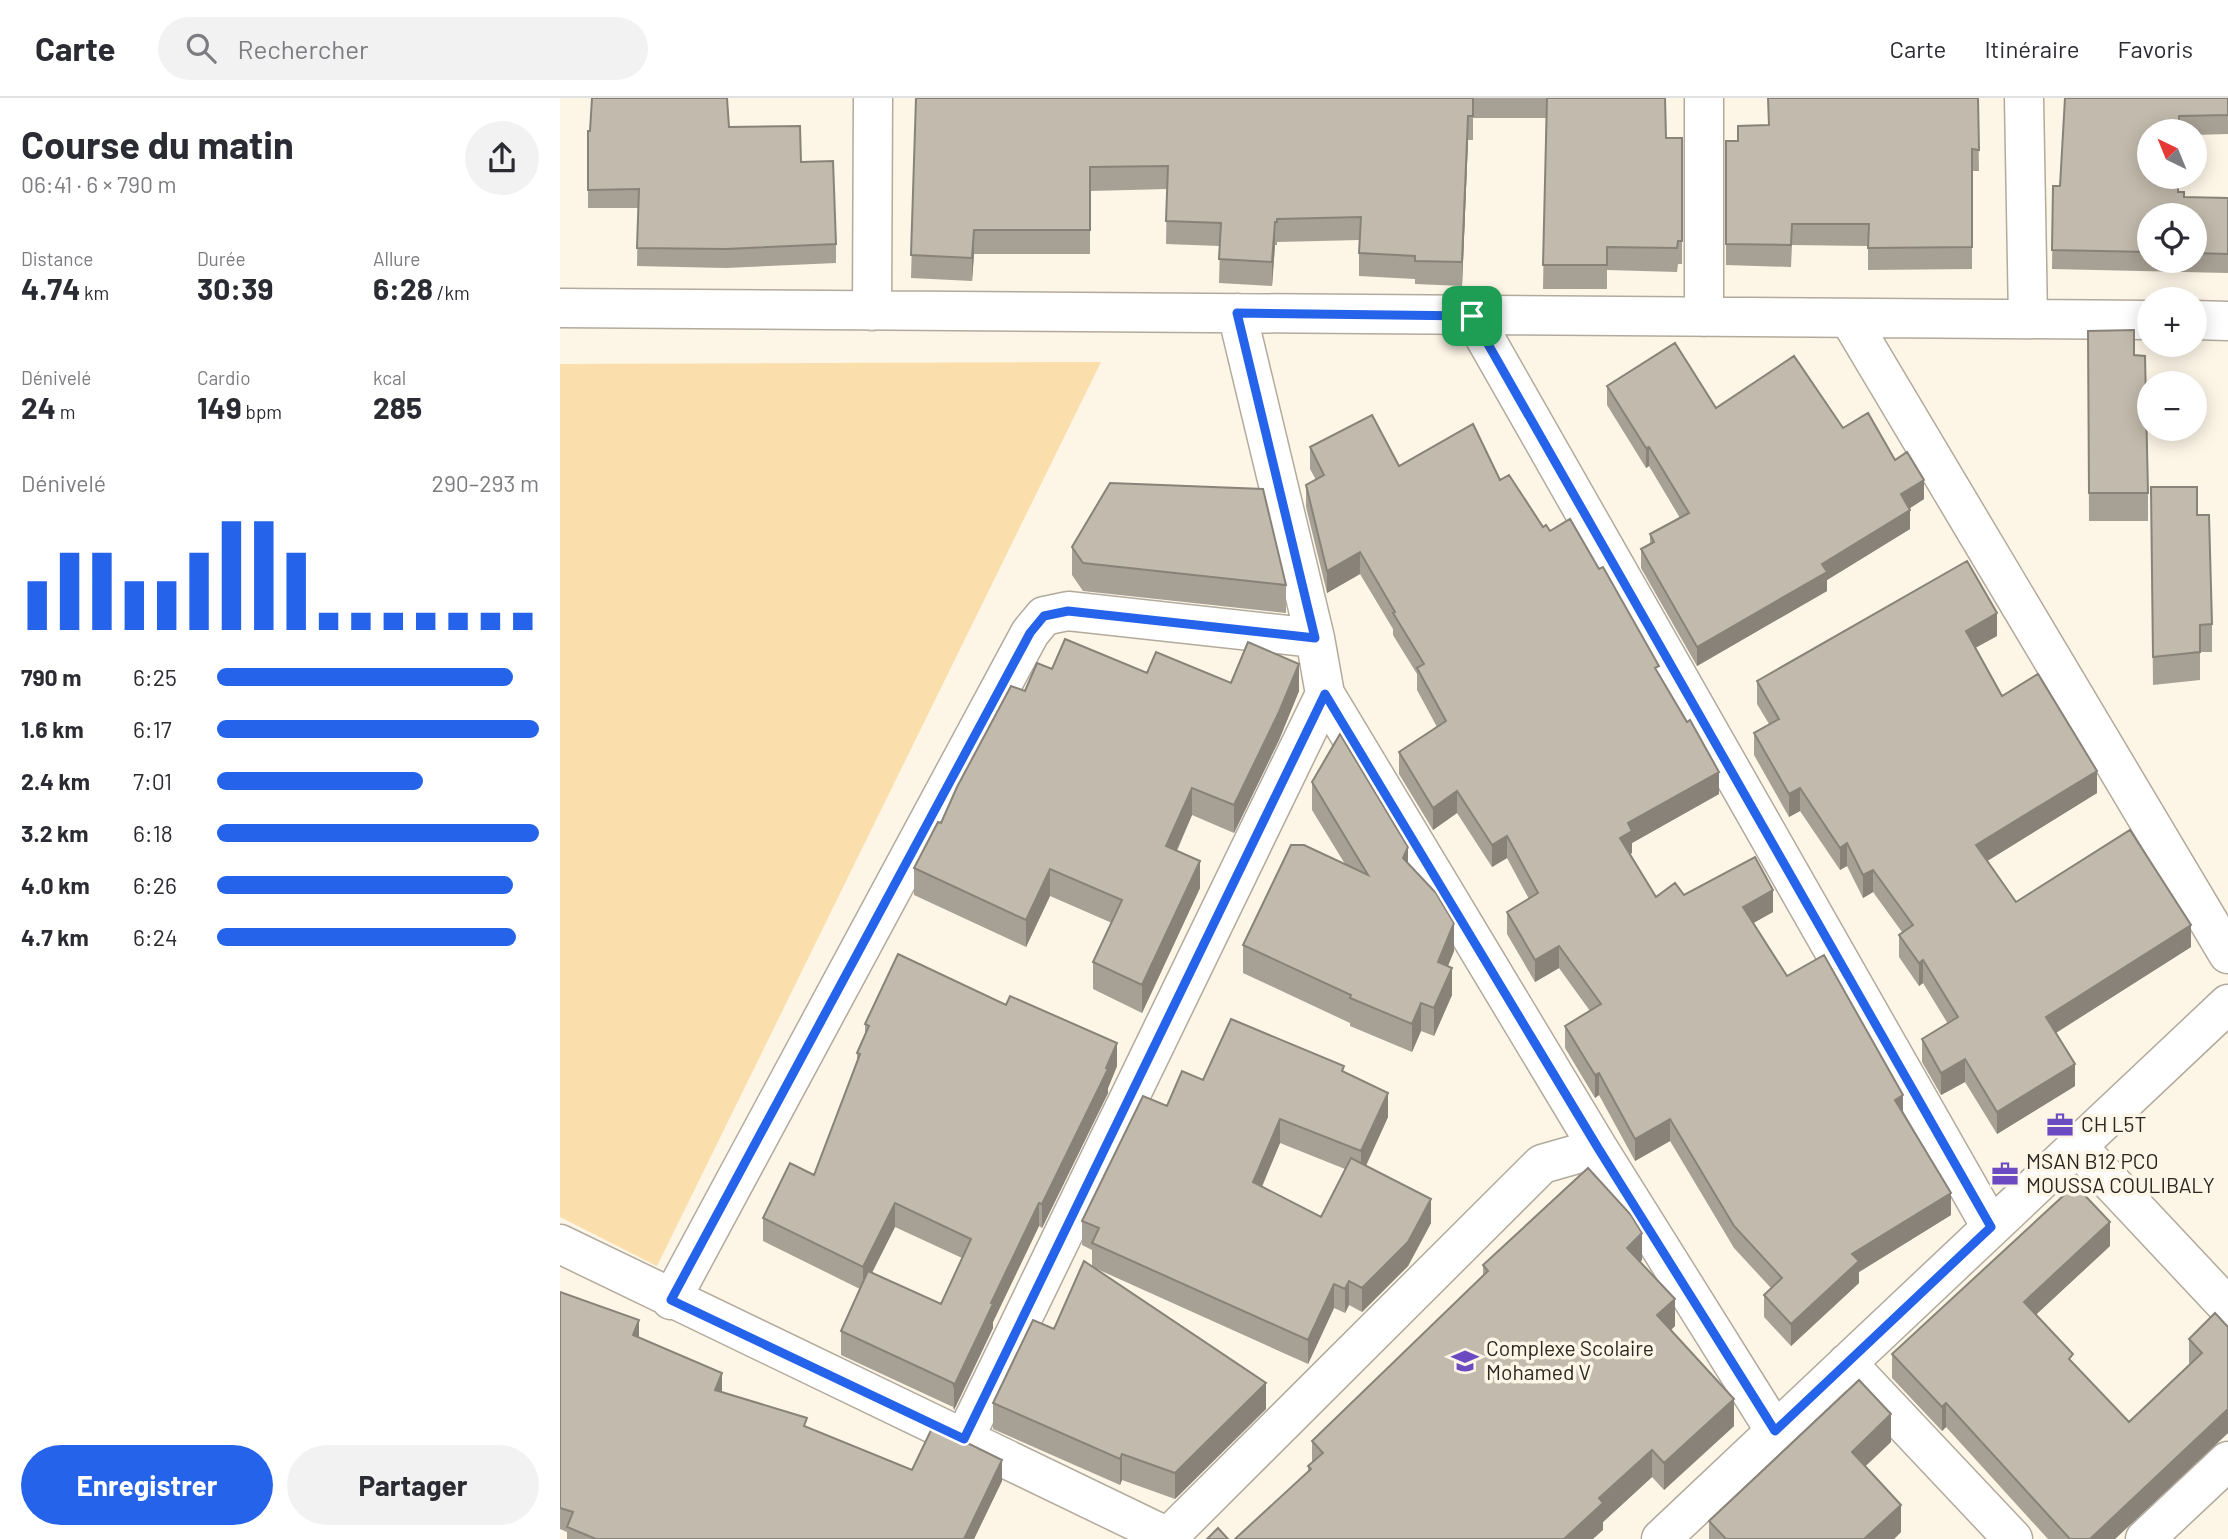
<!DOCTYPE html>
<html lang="fr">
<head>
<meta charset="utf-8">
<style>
  :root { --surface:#fff; --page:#f2f2f3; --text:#2b2b33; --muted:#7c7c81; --line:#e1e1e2; --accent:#2563eb }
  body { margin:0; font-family:Barlow,sans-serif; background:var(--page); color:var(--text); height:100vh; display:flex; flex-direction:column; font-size:26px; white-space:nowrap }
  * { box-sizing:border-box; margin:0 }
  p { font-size:23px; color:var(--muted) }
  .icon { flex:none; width:38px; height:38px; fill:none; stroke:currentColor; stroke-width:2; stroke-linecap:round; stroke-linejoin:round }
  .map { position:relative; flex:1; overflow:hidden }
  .sheet { display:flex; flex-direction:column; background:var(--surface); width:560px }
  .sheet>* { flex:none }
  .needle { width:46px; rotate:317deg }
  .tools { position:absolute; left:1577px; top:21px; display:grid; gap:14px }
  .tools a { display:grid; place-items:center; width:70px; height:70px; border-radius:50%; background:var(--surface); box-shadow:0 4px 18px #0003; font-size:35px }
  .pin { position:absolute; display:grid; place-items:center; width:60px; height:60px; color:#fff; margin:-30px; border-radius:14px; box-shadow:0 4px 10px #0006 }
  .round { display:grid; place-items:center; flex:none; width:74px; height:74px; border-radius:37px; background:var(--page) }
  .summary { display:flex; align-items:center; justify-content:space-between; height:119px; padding:0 21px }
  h1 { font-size:38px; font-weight:700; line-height:52px }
  .figures { display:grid; grid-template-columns:repeat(3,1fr); gap:10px; height:119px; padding:7px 21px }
  .figures div { display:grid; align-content:center }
  .figures b { font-size:30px; font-weight:700 }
  .figures small { font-size:19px; font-weight:400 }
  .figures p { font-size:19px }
  .chart { height:196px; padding:14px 21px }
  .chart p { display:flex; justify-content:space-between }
  .chart svg { width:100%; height:126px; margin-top:7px; stroke:var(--accent); stroke-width:6 }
  .action { display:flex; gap:14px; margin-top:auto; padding:14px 21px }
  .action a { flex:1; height:80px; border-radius:42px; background:var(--accent); color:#fff; font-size:28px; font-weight:700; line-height:80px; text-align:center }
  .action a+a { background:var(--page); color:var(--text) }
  ul { padding:0 21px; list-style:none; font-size:23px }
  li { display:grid; grid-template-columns:112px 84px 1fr; align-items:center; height:52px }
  li i { height:18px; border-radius:9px; background:var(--accent) }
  header { display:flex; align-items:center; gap:42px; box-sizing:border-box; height:98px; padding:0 35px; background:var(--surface); border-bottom:2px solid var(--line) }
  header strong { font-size:33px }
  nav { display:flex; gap:38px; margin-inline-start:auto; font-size:24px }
  .search { width:490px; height:63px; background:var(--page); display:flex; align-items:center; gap:18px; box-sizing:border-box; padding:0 24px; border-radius:38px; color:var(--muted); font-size:26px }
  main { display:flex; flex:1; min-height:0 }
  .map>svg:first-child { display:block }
  .green { fill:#fadeab }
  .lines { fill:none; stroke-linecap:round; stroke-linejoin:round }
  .minor-casing { stroke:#b2aa9c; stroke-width:41 }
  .minor { stroke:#fff; stroke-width:38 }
  .wall { fill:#a7a094; fill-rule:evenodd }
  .shaded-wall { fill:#888278 }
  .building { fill:#c2baac; stroke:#888278; stroke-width:2 }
  .route-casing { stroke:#fff; stroke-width:14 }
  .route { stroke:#2563eb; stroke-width:9 }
  .labels { text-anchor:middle; stroke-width:7; stroke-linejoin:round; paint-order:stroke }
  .poi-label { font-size:21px; fill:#2a2721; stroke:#fdf5e6; text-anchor:start }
</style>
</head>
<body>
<header>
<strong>Carte</strong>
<div class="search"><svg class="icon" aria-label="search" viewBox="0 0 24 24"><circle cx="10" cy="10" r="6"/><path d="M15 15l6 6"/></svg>Rechercher</div>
<nav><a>Carte</a><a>Itinéraire</a><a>Favoris</a></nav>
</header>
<main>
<section class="sheet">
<div class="summary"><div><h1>Course du matin</h1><p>06:41 · 6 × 790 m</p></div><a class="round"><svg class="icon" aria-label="share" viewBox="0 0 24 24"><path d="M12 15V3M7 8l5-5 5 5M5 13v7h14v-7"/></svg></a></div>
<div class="figures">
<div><p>Distance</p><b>4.74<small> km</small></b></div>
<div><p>Durée</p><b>30:39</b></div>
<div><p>Allure</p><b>6:28<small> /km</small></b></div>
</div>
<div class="figures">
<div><p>Dénivelé</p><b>24<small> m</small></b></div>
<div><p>Cardio</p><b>149<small> bpm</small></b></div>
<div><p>kcal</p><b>285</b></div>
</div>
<div class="chart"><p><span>Dénivelé</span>290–293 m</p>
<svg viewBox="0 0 160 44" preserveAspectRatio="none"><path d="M5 44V27M15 44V17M25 44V17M35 44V27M45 44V27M55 44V17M65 44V6M75 44V6M85 44V17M95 44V38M105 44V38M115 44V38M125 44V38M135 44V38M145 44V38M155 44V38"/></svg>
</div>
<ul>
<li><b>790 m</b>6:25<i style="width:92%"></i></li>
<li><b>1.6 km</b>6:17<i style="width:100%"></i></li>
<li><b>2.4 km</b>7:01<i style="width:64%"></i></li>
<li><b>3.2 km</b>6:18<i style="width:100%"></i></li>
<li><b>4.0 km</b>6:26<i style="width:92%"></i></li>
<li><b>4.7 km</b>6:24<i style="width:93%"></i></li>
</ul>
<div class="action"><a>Enregistrer</a><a>Partager</a></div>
</section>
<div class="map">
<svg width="1668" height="1441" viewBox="0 0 1668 1441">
  <rect width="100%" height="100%" fill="#fdf5e6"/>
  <path class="green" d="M541,264l-444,904 -97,-49v-853z"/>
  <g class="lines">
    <g class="minor-casing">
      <path id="minor" d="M1144,0v219
        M1464,0l4,221
        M0,210l1589,12
        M312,213l1,-213
        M677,215l78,325 10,56 273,454 177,283
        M912,217l519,912
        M1289,220l379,636
        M1634,222l34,1
        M1517,1048l151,161
        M0,1146l608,293
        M111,1202l359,-667 14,-17 24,-5 247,27
        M1287,1265l166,176
        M404,1341l361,-745
        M606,1441l376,-375 56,-16
        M1101,1441l567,-535
        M1585,1441l83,-78"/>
    </g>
    <use href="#minor" class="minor"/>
  </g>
  <path class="wall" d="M356,0h749l1,40h16v126h-4l-1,8 -70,-2v19h-64l3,-171h-73v22h-5l-6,146 -47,-2v-5l-56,-3v-36l-82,2v3h-2l-3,41 -53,-3 1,-37 -54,-2 1,-55 -77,2v63h-116l-2,27 -61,-3z
    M1208,0h210l1,73h-7v98l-104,1v-24l-76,-1 -1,22 -65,-2v-124h12l30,-16z
    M1505,0h163v36l-34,1v-4h-45l30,61 5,5 44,1v75l-176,-4 1,-83h7zM1589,117h45v46h-45z
    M169,29l72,35 35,82v19l-110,5 -89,-2 1,-58h-50v-77z
    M1528,233l46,24 14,138v28h-59z
    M1047,288l109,22 127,20 52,32 29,39 -14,9v21l-83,51v11l-130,75 -56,-98v-19l9,-5v-10l30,-16 -31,-52 -3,2 -39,-63z
    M750,349l89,19 101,14 43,47 7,4 109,144 60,119 -87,49v10l-2,1 26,43 28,-2 89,17 -20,11 34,53 116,138 48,101 -92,57v11l-68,63 -27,-29v-22l7,-7 -37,-40 -64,-107 -35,20 -36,-66 -4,3 -30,-50v-22l25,-15 -31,-43 -24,14 -28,-48v-22l22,-13 -22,-41 -15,9 -35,-54 -24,17 -34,-56v-22l38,-25 -20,-37v-16l-24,-39v-6l-33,-55 -33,19 -21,-86v-22l10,-5 -6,-11z
    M1591,389l46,28 15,109v28h-12v28l-47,5z
    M512,449l214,38v28l-203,-22 -11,-16z
    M1437,538l-22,12 27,48 95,97 -110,68 29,41 175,45 -135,86 19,53 -78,48 -32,-52 -24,13 -19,-33v-23l26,-15 -25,-41 -4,3 -20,-29v-22l3,-3 -29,-40 -10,6 -16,-32 -7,4 -40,-59 -11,6 -35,-62v-22l15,-9 -12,-20v-23z
    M492,571l95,4 152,18 -20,49 -45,93 -42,-18 -15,36 23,37 -58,125 -49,-24v-27l19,-39 -62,-27 -24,51 -112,-52v-27l27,-45 84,-132z
    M752,684l96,81 46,88 -6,15 4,29 -18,41 -13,-5 -9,21 -62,-26v-3l-107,-50v-28l102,-81 -33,-54z
    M305,926l252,42 -9,22v5l-66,135 -3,-2 -46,96v6l-39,82 -1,-3 -112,-52v-24l19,-42 -97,-48v-23l51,-43 43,-111v-11l8,-17zM335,1129l67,31 -21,46 -69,-31z
    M784,974l44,45 -22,49 65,57 -23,43 -46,46 -13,-7 -4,8 -11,-5 -26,56 -211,-95 169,140 -91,90 -53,-19 -2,5 -127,-56v-26l61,-74 38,-63v-16l-10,-5v-24l85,-115 36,-26zM720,1045l65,26 -24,48 -59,-30z
    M1550,1148l-74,68 37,50 56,58 61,-58 -1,-1v-24l26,-26 13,120 -113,106h-67l-102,-112 -4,4 -50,-53v-24z
    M1082,1162l-2,2 35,64 -4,4 63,96 -70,64 -12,-13 -49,45v8l-295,-59v-5l4,-3v-22l171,-166v-10z
    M0,1194l79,46 83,54 190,78 90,11 -28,58h-407v-7l-7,-3z
    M1331,1344l-26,24 36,66 -7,7h-185v-18z"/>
  <path class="shaded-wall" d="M908,18v24l-6,146v-24z
    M715,124v23l-3,41v-24z
    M414,132v24l-2,27v-23z
    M1089,349v19l-3,2v-20z
    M1364,382v19l-23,15v-20z
    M1350,412v19l-83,51v11l-130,75v-19l125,-83z
    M800,454v22l-33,19v-22z
    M1437,515v23l-31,17v-22z
    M739,566v27l-20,49 -45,93v-28z
    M1537,673v22l-121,75v-23z
    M1159,674v22l-87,49v10l-12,7v-22l8,-15z
    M632,690v27l-26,59v-28z
    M1240,690v23l-11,6v-23z
    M897,693v22l-24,17v-22z
    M947,738v22l-15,9v-22z
    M1287,745v23l-7,4v-22z
    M848,749v28l-5,-17z
    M640,763v27l-58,125v-28z
    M490,771v27l-24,51v-27z
    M1313,772v22l-10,6v-23z
    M1213,792v22l-30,17v-22z
    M894,825v28l-16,39v-28z
    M1631,827v22l-145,92v-22z
    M999,848v22l-24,14v-22z
    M1363,862v23l-4,3v-23z
    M892,870v27l-18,41v-28z
    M861,905v28l-9,21v-28z
    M557,945v23l-9,22v5l-66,135v-24z
    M1405,961v23l-24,13v-22z
    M1515,966v22l-78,48v-22z
    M1039,975v22l-4,3v-23z
    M828,995v24l-27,59v-25z
    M1343,997v22l-8,-17z
    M720,1021v24l-27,64v-25z
    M1110,1021v22l-35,20v-22z
    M1391,1095v22l-92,57v11l-68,63v-22l61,-70z
    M871,1101v24l-23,43 -46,46v-24z
    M335,1105v24l-32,63v-23z
    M479,1105v23l-46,96v6l-39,82v-24l37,-83z
    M1550,1124v24l-86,80v-24z
    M1082,1135v27l-15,15v-27z
    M789,1183v24l-4,8v-24z
    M774,1186v24l-26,56v-24z
    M1115,1201v27l-18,17v-28z
    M79,1222v22l-6,-7z
    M162,1275v22l-7,-5z
    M706,1285v26l-91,90v-26z
    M1174,1301v27l-70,64v-27z
    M1386,1305v24l-4,4v-24z
    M1668,1311v24l-113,106h-25z
    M1331,1316v28l-39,37v-27z
    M1092,1352v27l-49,45v8l-10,9h-29l35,-41z
    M562,1356v26l-2,5v-26z
    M442,1362v21l-28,58h-10z
    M1341,1407v27l-7,7h-30z"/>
  <path class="building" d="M32,0h135l2,29 71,-1 1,36 32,-1 3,83 -110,5 -89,-1 2,-59 -51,1v-59h2z
    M356,0h557v18h-5l-6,146 -47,-1v-5l-56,-3 2,-36 -84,2v3h-2l-3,40 -53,-3 2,-36 -55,-2 2,-55 -78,1v63h-116l-2,28 -61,-3z
    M987,0h118l1,40h16v103h-4l-1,7 -70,-1v18h-64z
    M1208,0h210l1,52 -7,-1v98l-104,1 1,-24h-77l-1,21 -65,-1v-103h12v-15l31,-1z
    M1505,0h163v17l-49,1v15h-30v46h29v15h6v5l44,1v56l-34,-1v-38h-45v37l-97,-2 1,-64h7z
    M1574,232v25l11,1 3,137h-59l-1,-162z
    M1115,245l41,65 78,-52 49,72 25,-15 27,47 12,-8 17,28 -23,14 9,16 -88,54 5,8 -130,75 -56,-98 13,-7 -4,-8 39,-21 -40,-66 -3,1 -39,-62z
    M812,317l27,51 74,-42 27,56 9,-5 34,52 3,-2 4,6 20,-12 29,50 4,-2 56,99 -4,2 32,54 3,-2 29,52 -91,51 4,8 -12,7 36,59 19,-14 9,12 71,-38 18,33 -30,17 44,69 37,-21 79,140 -8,5 56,93 -99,61 7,7 -68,63 -27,-29 18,-17 -48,-52 -64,-107 -35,20 -36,-66 -4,2 -30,-49 36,-22 -42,-58 -24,14 -28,-48 31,-19 -31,-57 -15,9 -35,-54 -24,17 -34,-56 47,-31 -29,-53 7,-4 -31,-51 2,-1 -35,-60 -33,19 -21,-86 18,-10 -14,-28z
    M550,385l153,6 23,96 -203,-22 -11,-16z
    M1591,389h46v28h12l3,109 -12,1v27l-47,5z
    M1407,463l30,52 -31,18 36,65 36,-22 59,97 -121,74 40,57 114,-72 61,95 -145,92 29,47 -78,48 -32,-53 -24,14 -19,-34 36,-22 -35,-57 -4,3 -20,-28 14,-10 -40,-55 -10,5 -16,-32 -7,5 -40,-60 -11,6 -35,-61 25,-14 -22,-38z
    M505,541l82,34 9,-21 75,31 17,-41 51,22 -20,48 -45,93 -42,-17 -26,58 34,15 -58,124 -49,-23 29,-62 -72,-31 -24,51 -112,-52 24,-46 3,1 16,-36 54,-101 14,5 12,-28 15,6z
    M780,636l68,113 -5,11 33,35 18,30 -16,39 14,6 -18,40 -13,-5 -9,21 -62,-26 1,-3 -108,-50 48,-100h13l64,30 -56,-93z
    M338,856l108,51 4,-9 107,47 -11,25 2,1 -66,135 -3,-1 -48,100 2,1 -39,82 -1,-3 -112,-52 27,-60 73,33 30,-65 -76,-36 -32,64 -100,-49 27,-55 24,12 46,-121 -3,-1 12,-27 -4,-2z
    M671,921l113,47 -2,5 46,22 -27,58 -81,-32 -27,63 68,35 30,-59 80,41 -23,43 -46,46 -13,-7 -4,8 -11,-5 -26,56 -216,-97 7,-15 -17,-7 61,-125 24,10 15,-35 21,9z
    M1028,1070l43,47 11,18 -15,15 48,51 -18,16 77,84 -70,64 -12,-13 -53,48 4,5 -39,36h-329l76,-70 -3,-3 15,-13 -11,-12 176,-170 -5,-6z
    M1515,1087l35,37 -86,80 49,52 -4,5 60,63 73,-69 -13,-14 26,-26 13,14v82l-138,130h-20l-124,-136 -4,4 -50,-53z
    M524,1163l182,122 -91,90 -53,-19 -2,5 -127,-56 40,-83 21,9z
    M0,1194l79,28 -6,15 89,38 -7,17 92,28 -3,8 108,44 21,-44 69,34 -38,79h-368l-29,-12 6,-15 -13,-4z
    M1299,1282l32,34 -39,38 49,53 -37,34h-138l-17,-18z
    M658,1430l10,11h-21z"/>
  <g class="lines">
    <g class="route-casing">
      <path id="route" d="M677,215l235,3 519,911 -216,204 -177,-283 -273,-454 -361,745 -293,-139 359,-667 14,-17 24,-5 247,27z"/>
    </g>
    <use href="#route" class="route"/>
  </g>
  <defs>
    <g id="office-bare" transform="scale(2.1)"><path d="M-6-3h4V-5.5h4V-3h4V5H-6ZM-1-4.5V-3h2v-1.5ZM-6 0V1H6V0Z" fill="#6c4ac2" stroke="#fdf5e6" stroke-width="2.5" paint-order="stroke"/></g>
    <g id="school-bare" transform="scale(2.1)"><path d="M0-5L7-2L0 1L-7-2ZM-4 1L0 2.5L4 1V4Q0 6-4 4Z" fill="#6c4ac2" stroke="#fdf5e6" stroke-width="2.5" paint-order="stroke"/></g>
  </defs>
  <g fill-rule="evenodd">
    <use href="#office-bare" x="1500" y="1027"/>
    <use href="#office-bare" x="1445" y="1076"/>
    <use href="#school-bare" x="905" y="1263"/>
  </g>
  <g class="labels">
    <g class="poi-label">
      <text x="1521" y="1034">CH L5T</text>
      <text x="1466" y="1071">MSAN B12 PCO<tspan x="1466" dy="24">MOUSSA COULIBALY</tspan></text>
      <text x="926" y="1258">Complexe Scolaire<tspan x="926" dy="24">Mohamed V</tspan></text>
    </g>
  </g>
</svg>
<div class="tools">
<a><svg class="needle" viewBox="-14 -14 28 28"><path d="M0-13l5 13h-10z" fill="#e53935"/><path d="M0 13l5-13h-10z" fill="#7c7c81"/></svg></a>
<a><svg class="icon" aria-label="locate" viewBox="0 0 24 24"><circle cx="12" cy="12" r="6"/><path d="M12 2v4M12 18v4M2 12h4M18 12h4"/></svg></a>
<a>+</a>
<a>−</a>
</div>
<div class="pin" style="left:912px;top:218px;background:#1e9e55"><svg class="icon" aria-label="arrive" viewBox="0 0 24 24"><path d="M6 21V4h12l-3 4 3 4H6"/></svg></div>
</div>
</main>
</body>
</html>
